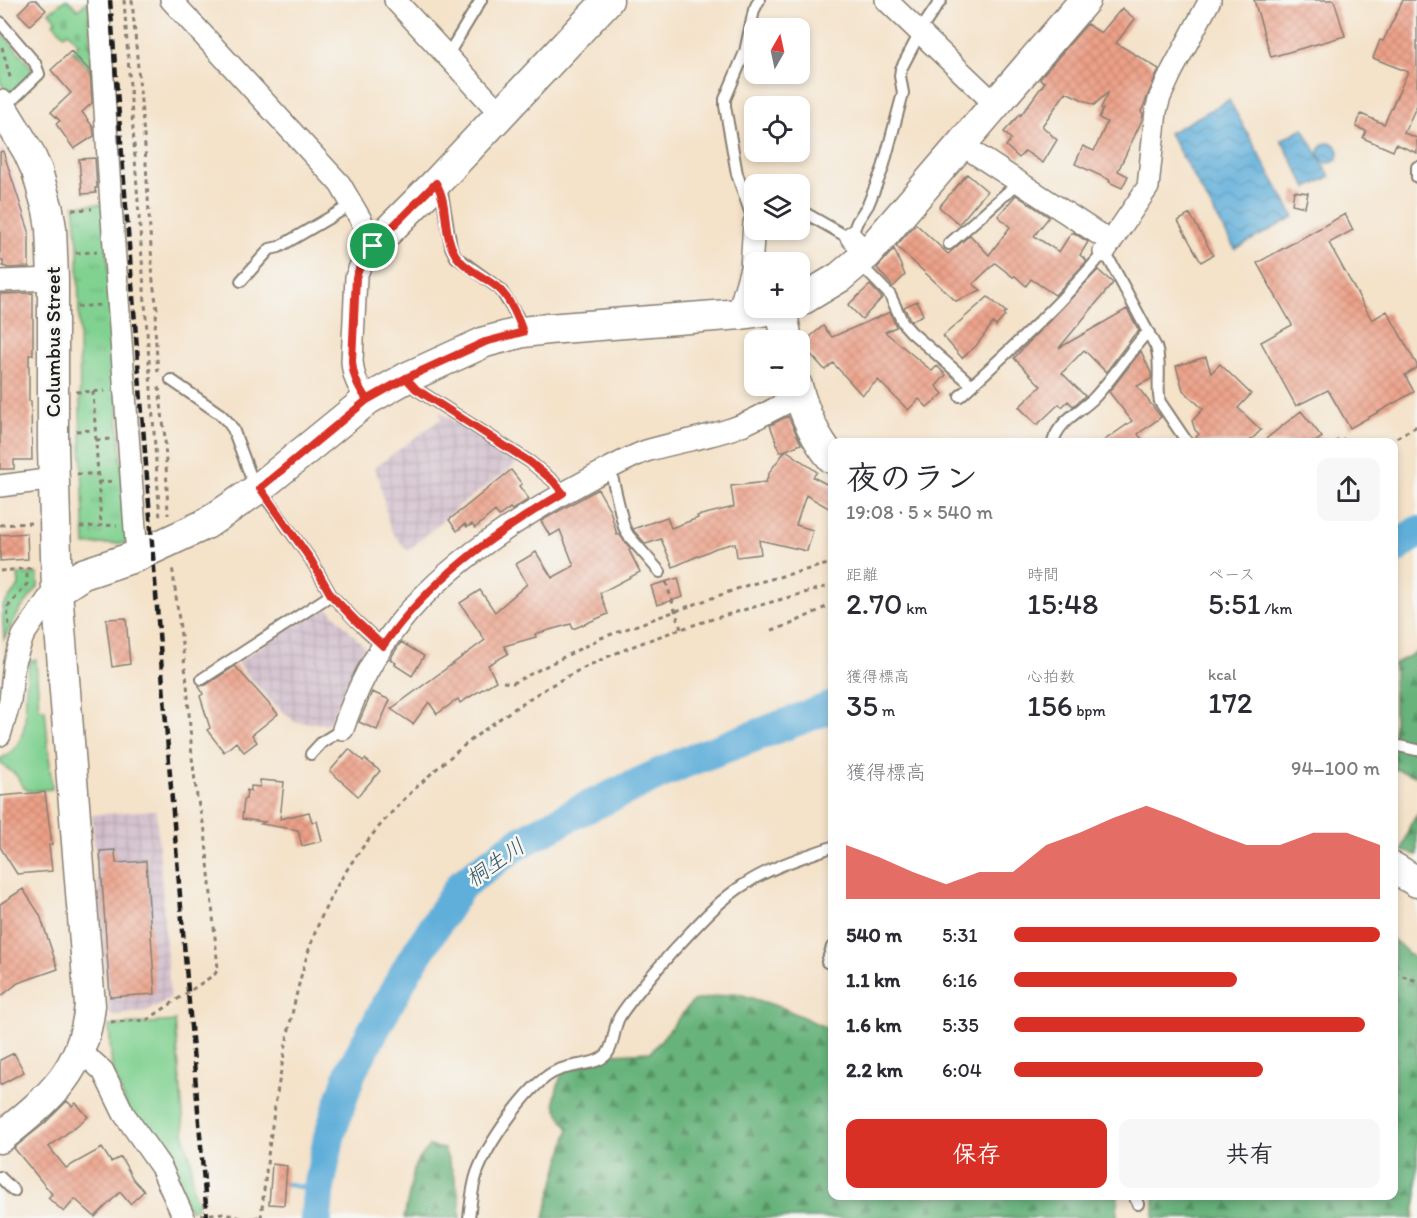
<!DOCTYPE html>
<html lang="ja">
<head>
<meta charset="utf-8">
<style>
  :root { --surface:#fff; --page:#f7f7f7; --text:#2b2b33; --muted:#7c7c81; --accent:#d93025 }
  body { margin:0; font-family:Itim,"Klee One",sans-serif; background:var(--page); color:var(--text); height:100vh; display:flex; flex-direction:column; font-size:22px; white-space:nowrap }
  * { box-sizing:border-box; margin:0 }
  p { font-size:20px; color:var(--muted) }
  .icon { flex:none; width:33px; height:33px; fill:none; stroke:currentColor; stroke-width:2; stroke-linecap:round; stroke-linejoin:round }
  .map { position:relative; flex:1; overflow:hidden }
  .drawer { position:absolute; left:828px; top:438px; width:570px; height:762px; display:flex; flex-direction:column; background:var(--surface); border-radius:12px; box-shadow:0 3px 9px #0003 }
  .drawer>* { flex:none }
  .needle { width:39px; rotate:9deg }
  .tools { position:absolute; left:744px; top:18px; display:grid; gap:12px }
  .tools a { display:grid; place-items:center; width:66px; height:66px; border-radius:12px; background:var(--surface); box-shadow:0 3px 9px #0003; font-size:30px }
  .pin { position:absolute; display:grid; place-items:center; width:51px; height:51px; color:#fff; margin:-26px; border:3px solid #fff; border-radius:50%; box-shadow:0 2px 6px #0007 }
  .round { display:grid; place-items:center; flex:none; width:63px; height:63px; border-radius:12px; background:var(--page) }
  .summary { display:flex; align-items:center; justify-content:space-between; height:102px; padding:0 18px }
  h1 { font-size:33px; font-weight:600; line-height:45px }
  .figures { display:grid; grid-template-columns:repeat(3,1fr); gap:9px; height:102px; padding:6px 18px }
  .figures div { display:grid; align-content:center }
  .figures b { font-size:30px; font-weight:600 }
  .figures small { font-size:16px; font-weight:400 }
  .figures p { font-size:16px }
  .chart { height:168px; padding:12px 18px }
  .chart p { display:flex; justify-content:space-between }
  .chart svg { width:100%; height:108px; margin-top:6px; fill:var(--accent); opacity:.7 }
  .primary-button { display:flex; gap:12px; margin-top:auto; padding:12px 18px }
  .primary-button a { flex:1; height:69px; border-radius:12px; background:var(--accent); color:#fff; font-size:24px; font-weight:600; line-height:69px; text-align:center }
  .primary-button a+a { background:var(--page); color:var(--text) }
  ul { padding:0 18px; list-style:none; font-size:20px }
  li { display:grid; grid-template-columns:96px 72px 1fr; align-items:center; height:45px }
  li i { height:15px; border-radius:8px; background:var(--accent) }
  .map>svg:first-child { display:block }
  .built { fill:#f6cfd9 }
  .industrial { fill:url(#industrial-grid) }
  .grass { fill:#81d191; stroke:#4e7656; stroke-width:1.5 }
  .forest { fill:url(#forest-firs); stroke:#42684c; stroke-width:1.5 }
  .cemetery { fill:url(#cemetery-stones); stroke:#4e7656; stroke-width:1.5 }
  .park { fill:url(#park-tufts); stroke:#4e7656; stroke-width:1.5 }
  .water { fill:url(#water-waves); stroke:#3e667b; stroke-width:1.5 }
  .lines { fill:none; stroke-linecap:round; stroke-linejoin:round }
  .stream { stroke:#60afda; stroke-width:5 }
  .river { stroke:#60afda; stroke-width:32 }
  .building { fill:url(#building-cross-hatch) }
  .lane-casing { stroke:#887f72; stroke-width:14 }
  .street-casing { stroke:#887f72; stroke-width:24 }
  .secondary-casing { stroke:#887f72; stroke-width:33 }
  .path { stroke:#887f72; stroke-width:3; stroke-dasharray:4.5 4.5; stroke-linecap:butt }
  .lane { stroke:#fff; stroke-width:10 }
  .street { stroke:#fff; stroke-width:21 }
  .secondary { stroke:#fff; stroke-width:30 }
  .rail { stroke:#1c1c1c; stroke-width:4.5; stroke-dasharray:9 4.5; stroke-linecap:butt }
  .route-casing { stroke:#fff; stroke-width:12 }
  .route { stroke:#d93025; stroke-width:8 }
  .labels { text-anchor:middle; stroke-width:5; stroke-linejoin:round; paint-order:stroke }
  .street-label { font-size:21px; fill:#1c1c1c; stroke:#f6f6f2 }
  .water-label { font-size:22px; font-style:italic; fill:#375768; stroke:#f6f6f2 }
</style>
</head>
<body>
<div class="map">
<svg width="1417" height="1218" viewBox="0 0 1417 1218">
  <defs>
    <pattern id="industrial-grid" width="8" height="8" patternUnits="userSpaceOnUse" patternTransform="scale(1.5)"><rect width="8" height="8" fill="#d1bdcb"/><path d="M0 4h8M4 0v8" fill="none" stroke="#b3a2ae"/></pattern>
    <pattern id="forest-firs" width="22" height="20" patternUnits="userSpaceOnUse" patternTransform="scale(1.5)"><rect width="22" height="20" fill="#68b37b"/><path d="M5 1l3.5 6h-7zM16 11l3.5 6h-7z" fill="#559164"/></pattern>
    <pattern id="cemetery-stones" width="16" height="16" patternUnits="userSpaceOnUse" patternTransform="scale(1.5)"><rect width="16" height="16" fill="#81d191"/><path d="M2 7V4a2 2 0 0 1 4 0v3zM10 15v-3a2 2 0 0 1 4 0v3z" fill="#6fb37c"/></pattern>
    <pattern id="park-tufts" width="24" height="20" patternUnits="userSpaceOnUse" patternTransform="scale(1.5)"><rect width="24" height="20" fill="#81d191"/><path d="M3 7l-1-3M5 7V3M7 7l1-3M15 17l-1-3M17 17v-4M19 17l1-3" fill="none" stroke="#6fb37c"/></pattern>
    <pattern id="water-waves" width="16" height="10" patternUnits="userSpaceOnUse" patternTransform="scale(1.5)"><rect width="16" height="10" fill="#60afda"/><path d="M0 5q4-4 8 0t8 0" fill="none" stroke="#4e8eb0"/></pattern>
    <pattern id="building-cross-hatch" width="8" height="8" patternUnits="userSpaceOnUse" patternTransform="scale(1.5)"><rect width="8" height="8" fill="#eca088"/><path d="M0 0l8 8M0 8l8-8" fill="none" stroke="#ca8975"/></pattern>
  </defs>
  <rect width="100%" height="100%" fill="#f6f6f2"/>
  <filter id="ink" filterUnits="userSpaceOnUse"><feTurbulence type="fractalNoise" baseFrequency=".0167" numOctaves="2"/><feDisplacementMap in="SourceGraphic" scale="12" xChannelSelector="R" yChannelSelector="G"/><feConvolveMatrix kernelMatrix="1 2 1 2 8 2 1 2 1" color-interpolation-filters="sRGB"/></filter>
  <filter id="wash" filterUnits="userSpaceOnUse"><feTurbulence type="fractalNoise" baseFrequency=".008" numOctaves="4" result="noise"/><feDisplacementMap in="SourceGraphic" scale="24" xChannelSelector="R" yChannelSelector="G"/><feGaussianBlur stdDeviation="1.35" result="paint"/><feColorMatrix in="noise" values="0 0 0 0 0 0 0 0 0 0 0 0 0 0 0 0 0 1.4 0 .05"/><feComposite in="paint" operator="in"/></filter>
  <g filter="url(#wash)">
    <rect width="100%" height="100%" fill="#f4e2c9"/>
    <path class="built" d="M0,143l20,48 10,35 1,12 -31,2z"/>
    <path class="industrial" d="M439,412l80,50 -59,43 -52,46 -16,-19 -4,-11 -9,-43 -5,-10 68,-50z
      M324,604l40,42 2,8 -20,33 -18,37 -33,-2 -24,-21 -34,-38z
      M156,810l14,188 -25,14 -34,3 -2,-2 -17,-198z"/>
    <path class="grass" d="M0,30l32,38v7l-23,20h-2l-7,-14z
      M36,660l3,49h6l7,80 -23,2 -5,-3 -8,-13 -16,-12v-4c4,-2 9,-5 12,-8 17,-17 13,-41 14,-62 1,-10 2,-19 4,-28z
      M175,1021l10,120 6,19 2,32 4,7v9l-7,2 -63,-104 -15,-36 -3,-44z"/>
    <path class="forest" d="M1417,652v124l-23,-7v-105z
      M1417,815v40l-15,-4 8,-26z
      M1394,940l23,21v233l-4,24h-259v-22h240z
      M736,993l47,15 46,21 3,6v161h286l-1,22h-573l25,-89c-19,-26 -16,-27 -7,-57l51,-18 38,-2 42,-51z
      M429,1146l15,3c9,22 18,45 16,69h-56l11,-53z"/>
    <path class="cemetery" d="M65,0h3l10,10 11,-10 3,73 -20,-22 7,-7 -11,-12 -4,3 -11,-12 3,-3 -7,-8z"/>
    <path class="park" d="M104,204l23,339 -42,2 -5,-133 -2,-167 -4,-40z
      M18,574h20v13l-18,23 -16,29 -2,-32 17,-21z"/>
    <path class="water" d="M1229,100l65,117 -59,32 -66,-116z
      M1303,128l27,49 -23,11 -26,-48z
      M1319 153a10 10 0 1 1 20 0a10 10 0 1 1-20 0Z"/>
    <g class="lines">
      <path class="stream" d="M286,1184l16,3 16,6"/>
      <path class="river" d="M1394,549l23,-17
        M316,1218l2,-25 11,-56 22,-66 58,-105 52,-81 55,-40 61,-33 106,-49 149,-56"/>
    </g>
    <g id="blocks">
      <path class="building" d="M31,0h5l10,10 -16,15 -12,-12z
        M1254,0h80l11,36 -74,21z
        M1403,0h14v105l-13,28 13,5v15l-21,-9 -3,7 -30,-13 3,-7 -10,-4 5,-13 23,10 24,-52 -35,-14 7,-18 3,1z
        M1122,8l13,11 -19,24 43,26 -18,43 2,1 -1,7 -24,51 10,5 -6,12 -13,-6 1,-2 -35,-16 8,-18 11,5 13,-29 -8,-4 4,-9 -2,-1 8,-17 -15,14 -28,-13 -24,34 15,14 -14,23 -18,-12 -6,7 -13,-12 5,-7 -7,-7 16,-18 1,1 24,-33 -5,-2 1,-3 46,-53 14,9z
        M71,51l19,20 2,32 -10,9 11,15 1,9 -20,13 -18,-25 4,-3 -9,-9 20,-19 -20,-23z
        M3,151l26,80v36l-21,1 -5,-2v-5h-3v-109z
        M95,158l2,30h-2l1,5 -14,1 -3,-35z
        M967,174l20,17 -28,33 -20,-17z
        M1294,191l14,2 -3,14 -13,-3z
        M1016,195l33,22 -15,19 25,16 12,-19h3l14,9 -8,13 7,6 -32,34 -24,-16 -5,7 -11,-10 -2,1 -18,-14 -22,21 8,6 -25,11 -60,-55 20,-22 32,30 22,-19 19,20 21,-28 -12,-11z
        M1190,214l23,41 -12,7 -23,-41z
        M1345,214l8,16 -24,13 43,77 15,-9 30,54v3l-12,7 9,17 -64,36 -22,-38 -32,16 -35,-64 31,-17 -35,-62z
        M894,249l11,26 -12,12 -16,-19z
        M1098,270l15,13 -54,65 68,-39 12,22 -5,4 -28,37 -22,-22 -22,23 23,23 -12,10 -5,-5 -6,6 -3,-3 -22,21 -18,-18 22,-21 -27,-28z
        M870,285l12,13 -20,21 -14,-14z
        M33,293v62h-4v46h2l1,59h-18v9h-14v-175z
        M988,297l18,15 -3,2 2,2 -9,10 -3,-3 -17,23 -14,12 -19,-22z
        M917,301l6,14 -12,6 -7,-14z
        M890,312l6,15 -11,5 47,39 5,-5 9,9 -10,11 7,8 -16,13 -8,-8 -11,11 -30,-30 -16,15 -29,-32 -8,7 -18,-20 4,-14 12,-10 9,11z
        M1141,351l10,22v6l-14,7 24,31 -23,17 6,8h-42l30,-21 -23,-29z
        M1206,357l5,16 9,-9 31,30 -13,14 23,22 -12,12h-55v-2l5,-6 -4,-4 -3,-9 11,-12 -20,-19 -7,-24z
        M1301,411l21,26 -7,5h-53z
        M788,416l13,28 -15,6 31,22 -4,5 19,10v23l-26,-15 -10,30 17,5 -6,21 -48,-11 2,14 -24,3 -2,-14 -19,5 -43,19 -12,-28 -15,5 -12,-13 -1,-2 34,-12 4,11 27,-10 -1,-2 37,-9 -3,-21 35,-4 4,-11 16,-21 -6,2 -10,-27z
        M511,470l11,14 -3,2 10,13 -17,11 -2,-2 -11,8 -4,-5 -20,17 -3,-4 -5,3 -2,-3 -8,7 -8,-11z
        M598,489l12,21 7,25 2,-1 12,15 -2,1 11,22 -40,21 8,21 -35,15 -2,-5 -36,10 1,3 -32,9 4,8 -20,11 8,16 -36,22 -2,-4 -21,15 -8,-12 -16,22 -22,-15 94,-69 -25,-37 20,-13 15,22 32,-28 -11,-20 20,-12 16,26 22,-12 -14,-36 -10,6 -9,-15z
        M27,533l1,26 -28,2v-26z
        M678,578l5,19 -26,8 -6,-19z
        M126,618l4,46 -18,3 -6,-48z
        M401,642l23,14 -12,20 -17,-11 1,-2 -6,-4z
        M235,666l43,48 -26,21 5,7 -13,10 -8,-10 -12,10 -17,-22 3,-2 -10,-32 3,-2 -4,-8 7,-1z
        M372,692l18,8 -13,30 -18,-8z
        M349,749l14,12 2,-2 15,12 -22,25 -28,-25z
        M260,780l24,2 -4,37 29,-7 3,10 5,-1 5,20 -20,5 -4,-16 -37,-6 4,-2 -23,-3 2,-20h2l1,-9 4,1v-5l9,1z
        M45,792l7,53h-3l3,26 -35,3 -17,-27v-51z
        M115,850l1,13 30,-2 9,133 -45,3 -10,-146z
        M23,889l17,26 18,54 -40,14 -18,14v-93z
        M14,1053l10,19 -24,13v-25z
        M67,1101l5,5 4,-3 12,14 -39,30 17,21 36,-20 9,14 10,-5 12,22 11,12 -14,13 -10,-12 -25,25 -20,-18 -11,13 -16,-14 4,-4 -38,-46 31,-25z
        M272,1164l15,2 -3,39 -15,-1z"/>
    </g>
  </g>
  <g filter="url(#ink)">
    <use href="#blocks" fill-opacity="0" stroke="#887f72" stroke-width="1.5"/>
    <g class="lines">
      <g class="lane-casing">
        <path id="lane" d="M0,22l35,41 4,11 -34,33
          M447,56l34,-56
          M1417,167v10
          M438,187l4,6 9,54 5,10 44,32 17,27 5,13
          M800,210l42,24 9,3 6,-15 11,-17 15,-37 20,-75 -3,-17 1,-7 23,-44 17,-25
          M754,223l-17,-49 -12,-68v-7l20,-47 9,-42 5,-10
          M949,244l69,-61
          M858,262l32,33 13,28 8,9 61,53
          M241,281l29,-32 9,-2 74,-43
          M171,380l49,34 8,8 5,7 18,48 60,83 20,35 25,26 27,25
          M408,381l8,8 114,73 23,19 10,12
          M960,396c49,-45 101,-92 144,-144l6,9 46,86c6,18 0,37 4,55l27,40
          M1053,442c6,-21 25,-29 40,-43 18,-19 33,-42 50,-62l6,-4
          M610,468l14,59 4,8 32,37
          M202,679l129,-84
          M1394,745l23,5
          M311,754l11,-12 21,-13
          M827,962l5,-15
          M0,1177l14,14
          M1134,1196l4,8
          M469,1218c2,-15 3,-31 8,-45 10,-28 49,-85 75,-100 17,-10 43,-6 55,-19 8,-10 6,-27 13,-38 15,-23 34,-43 52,-64 23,-24 44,-50 73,-68 26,-17 58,-27 87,-37"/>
      </g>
      <g class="street-casing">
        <path id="street" d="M98,0l13,205 26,351
          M171,0l169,184 21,36 12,26 -10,13 -7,18 -4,84c1,16 6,25 15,39
          M395,0l105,113
          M886,0l110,105
          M962,145l149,97
          M851,237l16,17
          M1104,252l44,-65 8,-76 4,-14 12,-26 38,-71
          M0,281l53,-2
          M741,314v-11l10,-35 3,-45
          M0,486l54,-7
          M343,729c12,-36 31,-74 55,-104 48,-62 126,-111 195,-148 17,-9 35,-19 53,-26 29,-9 60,-13 88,-23 23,-8 43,-22 66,-32
          M0,735l10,-34 4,-39 9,-26 25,-37 9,-8
          M78,1054l15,8 10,9 21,43 37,53 23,51"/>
      </g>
      <g class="secondary-casing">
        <path id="secondary" d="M0,105l28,46 9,20 11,39 3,18 2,51v169l4,143 33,414c-7,68 -41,93 -90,133
          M373,246l63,-63 172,-183
          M800,301l40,-24 27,-23 218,-254
          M781,308l6,32
          M797,386c7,27 17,51 35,72
          M57,591l26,-17 54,-18 69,-32 53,-36 108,-88 39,-22 79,-36 38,-10 25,-3 193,-15 41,-6
          M1394,868l23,14"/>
      </g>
      <path class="path" d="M124,0l36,519
        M132,0l13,147 8,135 4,27 -2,19 3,46
        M2,47l9,34
        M72,210l20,-1
        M76,253l21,-1
        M77,307l23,-2
        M159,387l6,51 3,77
        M93,391l8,135
        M76,392l29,-1
        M76,431l19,-1
        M96,440l15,-1
        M1335,442l9,-4
        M1389,442l28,-16
        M77,474h21
        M98,482l16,-1
        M0,525l31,-2
        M80,527l37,-2
        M0,571l33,-3
        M666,582l15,47
        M9,625l-2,-17 20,-24v-16
        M772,630l17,-5 43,-21
        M503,682l10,1 88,-45 147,-53 84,-22
        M1394,973l23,8
        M111,1022l36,-2 68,-46 3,-5 -13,-138 -8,-34 -5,-40 -5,-74 -15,-118
        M201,1215l22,-2 18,5
        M254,1218l8,-2
        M261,1218c6,-58 13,-115 25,-173 8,-43 17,-85 35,-127 22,-51 59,-97 100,-135 42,-39 87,-73 136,-101 85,-48 182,-70 275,-97"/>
      <use href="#lane" class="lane"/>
      <use href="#street" class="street"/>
      <use href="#secondary" class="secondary"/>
      <path class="rail" d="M110,0l61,788 36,430"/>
    </g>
  </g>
  <g class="lines" filter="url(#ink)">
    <g class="route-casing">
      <path id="route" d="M373,246l-10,13 -7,18 -4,84c1,16 6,25 15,39l39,-22 10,11 114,73 23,19 10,12c-68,40 -134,87 -180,153l-27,-25 -25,-26 -20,-35 -51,-72 107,-88 39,-22 79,-36 38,-10c-5,-14 -13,-34 -25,-44 -13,-11 -34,-19 -43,-34 -13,-22 -6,-50 -19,-71l-63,63"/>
    </g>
    <use href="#route" class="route"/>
  </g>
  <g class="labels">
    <g class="street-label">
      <text transform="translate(53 342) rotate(-90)" y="7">Columbus Street</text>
    </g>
    <g class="water-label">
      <text transform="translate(495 862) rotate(-35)" y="8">桐生川</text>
    </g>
  </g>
</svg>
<div class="tools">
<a><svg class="needle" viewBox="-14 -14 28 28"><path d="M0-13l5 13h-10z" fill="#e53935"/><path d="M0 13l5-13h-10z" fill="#7c7c81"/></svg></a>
<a><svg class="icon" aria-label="locate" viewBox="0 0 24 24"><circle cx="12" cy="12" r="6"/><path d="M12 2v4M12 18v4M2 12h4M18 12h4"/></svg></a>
<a><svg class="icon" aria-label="layers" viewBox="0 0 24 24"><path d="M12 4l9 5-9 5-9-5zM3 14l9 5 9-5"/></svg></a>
<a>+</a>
<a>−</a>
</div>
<div class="pin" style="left:373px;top:246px;background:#1e9e55"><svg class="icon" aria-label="arrive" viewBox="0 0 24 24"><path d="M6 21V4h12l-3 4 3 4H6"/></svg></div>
<section class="drawer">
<div class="summary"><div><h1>夜のラン</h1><p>19:08 · 5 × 540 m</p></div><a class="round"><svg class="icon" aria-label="share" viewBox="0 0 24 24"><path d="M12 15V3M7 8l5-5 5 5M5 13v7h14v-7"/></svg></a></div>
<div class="figures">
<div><p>距離</p><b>2.70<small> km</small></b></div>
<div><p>時間</p><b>15:48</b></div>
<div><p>ペース</p><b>5:51<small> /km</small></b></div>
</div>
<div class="figures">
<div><p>獲得標高</p><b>35<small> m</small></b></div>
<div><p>心拍数</p><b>156<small> bpm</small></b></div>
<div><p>kcal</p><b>172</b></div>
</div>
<div class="chart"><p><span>獲得標高</span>94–100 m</p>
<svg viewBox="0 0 160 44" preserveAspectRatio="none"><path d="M0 44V22L10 27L20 33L30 38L40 33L50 33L60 22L70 17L80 11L90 6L100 11L110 17L120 22L130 22L140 17L150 17L160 22V44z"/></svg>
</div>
<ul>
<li><b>540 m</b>5:31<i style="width:100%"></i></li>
<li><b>1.1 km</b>6:16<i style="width:61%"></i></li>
<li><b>1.6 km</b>5:35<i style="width:96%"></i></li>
<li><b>2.2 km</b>6:04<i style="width:68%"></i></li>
</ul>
<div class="primary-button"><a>保存</a><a>共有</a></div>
</section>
</div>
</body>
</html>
